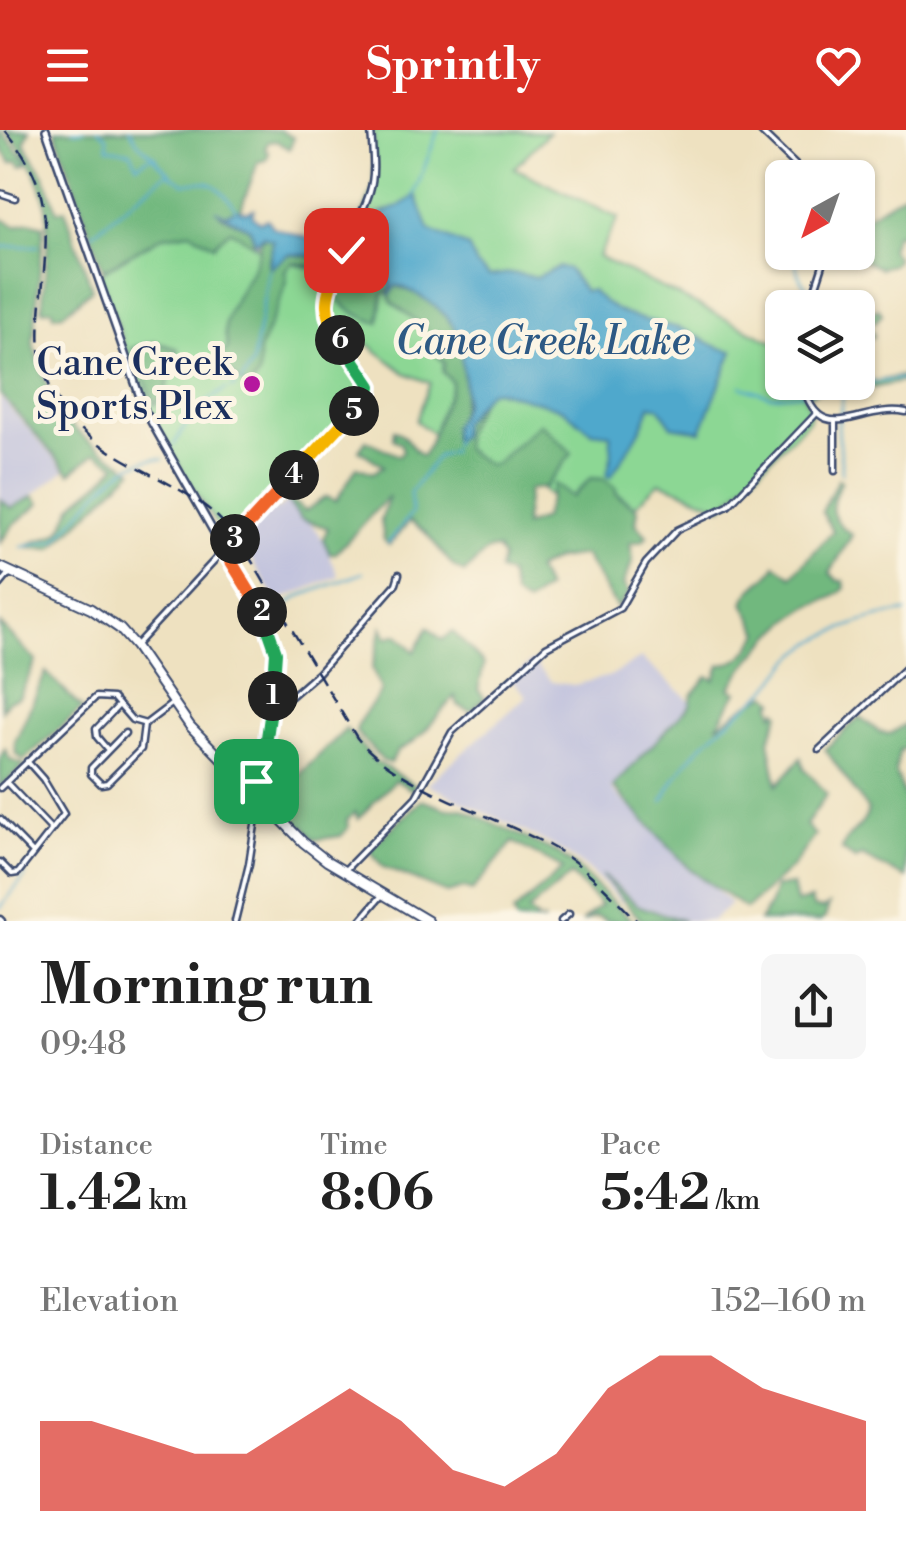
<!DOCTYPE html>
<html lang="en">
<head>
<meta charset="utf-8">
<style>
  :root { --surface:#fff; --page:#f6f6f6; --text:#222; --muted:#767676; --accent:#d93025 }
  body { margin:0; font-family:"Libre Bodoni",serif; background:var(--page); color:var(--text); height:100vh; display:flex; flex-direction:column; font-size:38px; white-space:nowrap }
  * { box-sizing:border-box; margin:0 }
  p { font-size:32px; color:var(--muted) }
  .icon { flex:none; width:55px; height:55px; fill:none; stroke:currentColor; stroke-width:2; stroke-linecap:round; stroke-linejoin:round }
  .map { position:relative; height:791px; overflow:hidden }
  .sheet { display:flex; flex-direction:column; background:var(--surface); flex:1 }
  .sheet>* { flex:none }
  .needle { width:65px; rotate:220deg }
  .fabs { position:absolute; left:765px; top:30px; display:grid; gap:20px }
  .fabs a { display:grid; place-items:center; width:110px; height:110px; border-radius:15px; background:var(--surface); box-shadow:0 2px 8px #0004; font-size:50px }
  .pin { position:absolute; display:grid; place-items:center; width:85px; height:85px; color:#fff; margin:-42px; border-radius:20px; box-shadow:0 5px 15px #0006 }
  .km { position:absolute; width:50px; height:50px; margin:-25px; border-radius:50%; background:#222; color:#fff; font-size:28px; line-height:50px; text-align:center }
  .round { display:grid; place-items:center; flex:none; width:105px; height:105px; border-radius:15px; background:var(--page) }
  .head { display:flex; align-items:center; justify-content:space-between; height:170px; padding:0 40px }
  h1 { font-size:55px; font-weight:700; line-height:75px }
  .metrics { display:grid; grid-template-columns:repeat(3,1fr); gap:15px; height:170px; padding:10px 40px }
  .metrics div { display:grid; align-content:center }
  .metrics b { font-size:50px; font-weight:700 }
  .metrics small { font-size:28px; font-weight:400 }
  .metrics p { font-size:28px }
  .chart { height:280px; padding:20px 40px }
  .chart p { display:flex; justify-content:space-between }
  .chart svg { width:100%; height:180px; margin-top:10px; fill:var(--accent); opacity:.7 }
  header { display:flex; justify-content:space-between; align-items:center; height:130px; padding:0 40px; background:var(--accent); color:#fff; font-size:45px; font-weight:700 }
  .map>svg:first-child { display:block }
  .industrial { fill:#c1c2dd }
  .green { fill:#8cd794; stroke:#548379; stroke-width:2.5 }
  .forest { fill:#71b87e; stroke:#46746e; stroke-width:2.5 }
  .water { fill:#4fa8cc; stroke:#356c95; stroke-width:2.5 }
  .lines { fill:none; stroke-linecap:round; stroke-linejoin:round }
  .stream { stroke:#4fa8cc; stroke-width:2.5 }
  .minor-casing { stroke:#3b4a6d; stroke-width:9 }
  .tertiary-casing { stroke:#3b4a6d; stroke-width:10 }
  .primary-casing { stroke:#3b4a6d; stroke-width:12 }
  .minor { stroke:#fff; stroke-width:4 }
  .tertiary { stroke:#fff; stroke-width:5 }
  .primary { stroke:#fff; stroke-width:8 }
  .rail { stroke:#1b2f5e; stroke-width:2.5; stroke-dasharray:15 8; stroke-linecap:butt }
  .split-1-casing { stroke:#fff; stroke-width:20 }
  .split-2-casing { stroke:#fff; stroke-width:20 }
  .split-3-casing { stroke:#fff; stroke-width:20 }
  .split-4-casing { stroke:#fff; stroke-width:20 }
  .split-5-casing { stroke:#fff; stroke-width:20 }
  .split-6-casing { stroke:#fff; stroke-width:20 }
  .split-7-casing { stroke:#fff; stroke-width:20 }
  .split-1 { stroke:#22a559; stroke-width:12 }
  .split-2 { stroke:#22a559; stroke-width:12 }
  .split-3 { stroke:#f0652b; stroke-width:12 }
  .split-4 { stroke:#f0652b; stroke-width:12 }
  .split-5 { stroke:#f5b400; stroke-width:12 }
  .split-6 { stroke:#22a559; stroke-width:12 }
  .split-7 { stroke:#f5b400; stroke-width:12 }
  .poi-dot { fill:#b5179e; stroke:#fcf5e5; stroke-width:4 }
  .labels { text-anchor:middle; stroke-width:10; stroke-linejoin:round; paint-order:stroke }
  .poi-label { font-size:38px; fill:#1b2f5e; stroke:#fcf5e5; text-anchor:end }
  .water-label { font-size:40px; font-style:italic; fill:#2d5984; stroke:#fcf5e5 }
</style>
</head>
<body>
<header><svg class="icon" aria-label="menu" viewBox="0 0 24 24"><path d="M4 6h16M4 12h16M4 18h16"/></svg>Sprintly<svg class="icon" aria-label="heart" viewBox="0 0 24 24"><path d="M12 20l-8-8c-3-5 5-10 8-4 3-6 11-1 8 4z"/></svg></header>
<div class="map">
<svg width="906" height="791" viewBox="0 0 906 791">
  <rect width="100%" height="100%" fill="#fcf5e5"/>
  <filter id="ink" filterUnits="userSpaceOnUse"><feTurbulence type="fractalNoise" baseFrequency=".01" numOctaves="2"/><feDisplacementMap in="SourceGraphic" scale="20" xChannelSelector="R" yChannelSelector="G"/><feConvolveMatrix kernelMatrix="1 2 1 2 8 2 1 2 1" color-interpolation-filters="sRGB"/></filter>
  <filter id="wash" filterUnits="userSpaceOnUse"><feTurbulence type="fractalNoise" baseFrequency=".0048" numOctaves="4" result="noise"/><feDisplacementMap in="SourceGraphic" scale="40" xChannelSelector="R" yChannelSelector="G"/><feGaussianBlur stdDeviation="2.25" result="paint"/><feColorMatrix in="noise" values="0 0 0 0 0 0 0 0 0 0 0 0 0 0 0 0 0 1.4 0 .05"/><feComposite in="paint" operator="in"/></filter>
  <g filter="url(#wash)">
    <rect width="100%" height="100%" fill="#eee1c0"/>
    <path class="industrial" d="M0,267l65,73 -57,44 -8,-9z
      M287,372l14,17h5l13,14 20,43 -62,25 -39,-63 32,-34 7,6z
      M641,528l51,44 -81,87 120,115 -20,17h-28l-62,-19 -36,-35 -33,-22 -125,-61 100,-88 -16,-17 21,-18 20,21 22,3 36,-9z"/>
    <path class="green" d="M373,0l176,2 -35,36 104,50 -20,39 184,89v36l18,1 11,31 -4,8 -85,85 -62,-25 -25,24 -27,-19 -46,22 -21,-21 -44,-23 -9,3 -63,-40 -9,-7 14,-38 -25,-10 -73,-57 -5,-10 47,-121z
      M230,97c35,30 58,37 103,46l-10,46 44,61 2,8 -4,7 -137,147 -42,-65 -43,-76 -43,-127 62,-41z"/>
    <path class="forest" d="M0,0l28,33 -7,3 -4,-5 -6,2 -11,-17z
      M7,0h23l-6,13 20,32 13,36 8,-2 27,80 -28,24 -11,2 -1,-6 -10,1c6,-79 19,-114 -35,-180z
      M55,0h224l15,8 -5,11 -13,-8 -8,1 -3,7 4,4 -3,7 -8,2 -17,46 -15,7 -7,-1 31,15 4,11 -3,3 -21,-13 -16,15 -24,-13 -27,4 -60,34z
      M906,62v42h-11l-5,15 7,9 -5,7 -12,3 -33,-15 11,-1v-30z
      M0,88l16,8 13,-4 15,4 -11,118 18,54 19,27 16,14 47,31 -81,79 -23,-1v-4c10,-5 23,-5 30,-12 9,-8 7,-19 15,-28 15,-14 30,-22 42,-39l-20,-12 -26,20 -70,-79z
      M268,105l5,5 -5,24 4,2 16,-12 36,5 17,-6 -13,23 -7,-8 -29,-6 -7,8 2,12 -28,69v24l-9,12c-14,-3 -16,-17 -30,-21v-9l8,-10c-1,-6 -3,-11 -3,-16 0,-29 35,-59 35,-90z
      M348,125l8,8 7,-3 14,6 15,19 26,9 16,11 22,22 6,18 -16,3 15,4 4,37 -12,50 7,-3 1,-12 22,-28 -18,35 -2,17 25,17 8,-2 44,-40 32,30 -27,34 -17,3 -4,36 19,-7 11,-35 18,13 19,-19 13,1 12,9v6l22,15 -2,15 11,12 -4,5 -13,2 3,18 -10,23 6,9 -12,15 -33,-53 -27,4 -21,10 10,20 -19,15 -13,-8 -5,-21 -10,-4 3,-13 -5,-9 -9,1 -24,23 -11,-7 -28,-34 -15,-11 -21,24 -5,-5 -3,-20 8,-24 -53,57 -6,1 -7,-15 5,-11 -27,-9 -20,-26 5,-5 7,14 12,9 21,-14 10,4 21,-34 16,6 10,-7 -24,-16 7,-10 33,16 4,-5 -2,-7 -8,-5 1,-9c14,5 16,19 28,26 12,-16 13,-32 21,-49 4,-10 8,-14 9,-25l-9,-10 1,-10 -12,-12 -8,-23 -32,-25 -4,-11 -5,2 -4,30c-19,-6 -33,-12 -44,-29z
      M879,179l3,5 -6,7 -7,2 5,13 -16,9v-28z
      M155,212l23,7 -14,47 -10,9 -22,-57z
      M906,245v6l-39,8 -49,2 -10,5 -2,-8 72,-7z
      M838,349l3,2c-13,27 -13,36 11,54l-22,38 8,8h6l1,7c-11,13 -26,12 -40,21 -28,17 -58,52 -75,79l7,4 -20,34 31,-22 20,-10 7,7 -4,3 3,10 3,-4 3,3 -11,27 8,45 24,-27 3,10 23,26 -21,31 9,10 -23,32 -46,42 -55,-39 -78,-83 77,-82 2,-10 16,-19 7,4 5,-15c22,-2 29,-15 40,-32l-16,-30c4,-16 24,-23 32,-38l16,11 41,-45 -11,-19z
      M34,366l6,7 -27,22 -13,18v-44l11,9z
      M0,494l36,37 -17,36 -11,4 -6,9z
      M382,497l5,11 10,-4 18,18 13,-25 14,13 11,-8 31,32 -6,26 7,8 -14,13 -13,-6 -3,-9c-18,18 -32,45 -57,54l-8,13 -7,-2 -27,-29c2,-16 19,-27 25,-42l-9,-22z
      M46,542l36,37 -58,51 -8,-6 -1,-12z
      M860,587l19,15 11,2 16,-10v25h-6l-5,23 11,27v79l-45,-22 -6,3 -13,-9c4,-18 23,-22 26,-40l-43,-61z
      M346,599l29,32 41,25 -4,4 -17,-10 -37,39 -3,-7 -8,8 1,8 -7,8 -27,4 -10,-15 -9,4 -21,-25 3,-8z
      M5,619l5,11 15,5 -25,22v-29z
      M422,670l24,9 15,-1 95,44 20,15 57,54h-24l-12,-5 -15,5 19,-16 -30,-30 -43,36 10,10h7h-29l-3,-8 50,-44 -50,-27 -41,49 -8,-3 -17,5 -64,-26 -14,-18z
      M601,745l38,31 45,15h-42z
      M792,755l4,18 15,-3 2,7 9,2 7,-4 -4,13 -5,3h-61l11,-17 5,-17z"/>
    <path class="water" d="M416,65l13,35 39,17 9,18 12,11 21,-3 26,4 23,-10 9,2 16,22 7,-1c27,28 49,28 84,37 21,5 35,21 58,24l-32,80 -29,-5 -13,-19 -9,-2c-4,22 -27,50 -39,72l-4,-1 5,-23 -2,-19 -18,-2 -29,-23 -67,-19 -7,1 -19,21 -9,12 -1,12 -6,4c-5,-14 3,-18 8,-31 6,-15 0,-42 -1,-58l-19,-5 20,-2c-10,-29 -33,-45 -61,-58h-6l-5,9 1,-13 -9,-7 -5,-9h-9l-5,-6 -7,3 -15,-10 -12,11 -13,-8 -28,-2 -19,15 4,-29 -10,-4 -7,7 -6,-14 -35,-19 11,5 10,-6 11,3 7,-3 -2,7 8,6 7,-3 5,8 38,12 7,-6 10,7 19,-17c2,10 -5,16 -3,26l8,4c21,-51 32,-31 65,-58z"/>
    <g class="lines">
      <path class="stream" d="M73,0h11
        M98,0l9,7 1,11 23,4 6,13 14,-9 19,17
        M130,0l8,13 18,15
        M414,66l24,-66
        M92,104l75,-61 18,11c26,-7 37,4 51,25
        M0,117l38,-1
        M797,122c-5,29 13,39 32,56
        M858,225l6,16 10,12
        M241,252l11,-17 17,-96
        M741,256l30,10 32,-3
        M231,258l5,-2
        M809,261l97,-13
        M203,274l23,-15
        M174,315l16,-27
        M842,343l-4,-47 6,-37
        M388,413l24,-30 -2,-20 27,-36 15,-6 2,-11
        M22,417l33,-6c31,-28 60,-87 108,-82
        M288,475l10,-8 65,-24
        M663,671c21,-48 60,-75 99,-107 13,-10 20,-24 30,-35 24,-25 80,-43 114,-47
        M0,778l26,-33"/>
    </g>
  </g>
  <g filter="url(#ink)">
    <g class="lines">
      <g class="minor-casing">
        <path id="minor" d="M759,0l50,48
          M0,63l15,5
          M809,178l18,-56
          M802,252c18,70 58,21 104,30
          M835,291v50
          M0,455l10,-12
          M135,516l235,-254c3,-30 -41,-48 -44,-78 -4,-35 34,-88 44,-123 6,-20 2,-41 1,-61
          M273,568l15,1 30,-26 78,-89 3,-10
          M119,575l13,15 14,4
          M125,603l-34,35v6l10,10 6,-1 34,-34 3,-24 29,-22
          M819,620l87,-82
          M6,652l45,47
          M0,658l96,-91 17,1 6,7 -23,24 1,8 11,13
          M0,689l32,33
          M0,732l12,12 6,-1 46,-59 -21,-35 -16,-18
          M344,741l72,-74 36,-65 94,-85 74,-39 26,-45 31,-33 51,-24 87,-91
          M0,789l2,2
          M235,791l14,-57 10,-65
          M360,791l23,-27
          M561,791l8,-7"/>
      </g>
      <g class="tertiary-casing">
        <path id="tertiary" d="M46,0l99,281 126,222 5,37 -17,125"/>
      </g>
      <g class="primary-casing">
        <path id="primary" d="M0,437l91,42 29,20 15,17 55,80 113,116 24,19 101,60
          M247,650l9,1 7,-9"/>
      </g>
      <use href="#minor" class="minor"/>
      <use href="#tertiary" class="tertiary"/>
      <use href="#primary" class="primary"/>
      <path class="rail" d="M5,0c49,58 43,101 36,172 -2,25 -4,50 5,75 26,72 99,87 156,127 37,26 57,71 80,109 25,42 50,83 75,125 42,50 135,76 193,108 34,18 60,48 87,75"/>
    </g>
  </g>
  <g class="lines" filter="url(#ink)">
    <g class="split-1-casing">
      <path id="split-1" d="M256,651l6,-9 11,-76"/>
    </g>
    <g class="split-2-casing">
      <path id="split-2" d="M262,482l14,40 -3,44"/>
    </g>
    <g class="split-3-casing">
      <path id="split-3" d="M235,409l-11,11 38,62"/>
    </g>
    <g class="split-4-casing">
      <path id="split-4" d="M235,409l59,-64"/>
    </g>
    <g class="split-5-casing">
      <path id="split-5" d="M294,345l60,-64"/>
    </g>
    <g class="split-6-casing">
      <path id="split-6" d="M340,210l31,46 -1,6 -16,19"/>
    </g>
    <g class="split-7-casing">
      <path id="split-7" d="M340,210c-25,-33 -9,-57 6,-90"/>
    </g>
    <use href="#split-1" class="split-1"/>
    <use href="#split-2" class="split-2"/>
    <use href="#split-3" class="split-3"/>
    <use href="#split-4" class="split-4"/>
    <use href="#split-5" class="split-5"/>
    <use href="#split-6" class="split-6"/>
    <use href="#split-7" class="split-7"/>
  </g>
  <circle class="poi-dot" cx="252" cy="254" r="10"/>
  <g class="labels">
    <g class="poi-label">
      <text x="232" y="245">Cane Creek<tspan x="232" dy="44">Sports Plex</tspan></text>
    </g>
    <g class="water-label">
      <text x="543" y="224">Cane Creek Lake</text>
    </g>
  </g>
</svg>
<div class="fabs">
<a><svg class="needle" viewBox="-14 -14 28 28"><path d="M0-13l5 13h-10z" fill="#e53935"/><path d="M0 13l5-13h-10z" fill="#767676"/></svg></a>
<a><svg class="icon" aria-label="layers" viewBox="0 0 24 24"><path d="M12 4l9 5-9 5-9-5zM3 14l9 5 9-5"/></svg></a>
</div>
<div class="pin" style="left:256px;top:651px;background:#1e9e55"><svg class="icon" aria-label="arrive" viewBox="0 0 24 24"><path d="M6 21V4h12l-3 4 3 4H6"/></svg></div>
<div class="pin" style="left:346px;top:120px;background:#d93025"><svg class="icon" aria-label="check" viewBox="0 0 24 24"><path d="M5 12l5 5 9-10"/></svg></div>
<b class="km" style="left:273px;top:566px">1</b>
<b class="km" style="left:262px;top:482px">2</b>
<b class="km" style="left:235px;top:409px">3</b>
<b class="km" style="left:294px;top:345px">4</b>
<b class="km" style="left:354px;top:281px">5</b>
<b class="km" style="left:340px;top:210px">6</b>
</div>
<section class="sheet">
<div class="head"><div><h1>Morning run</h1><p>09:48</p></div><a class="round"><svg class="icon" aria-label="share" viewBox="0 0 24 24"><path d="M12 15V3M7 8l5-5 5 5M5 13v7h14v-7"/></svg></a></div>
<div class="metrics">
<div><p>Distance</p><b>1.42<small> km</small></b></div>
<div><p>Time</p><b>8:06</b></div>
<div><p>Pace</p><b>5:42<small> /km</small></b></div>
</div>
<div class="chart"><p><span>Elevation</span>152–160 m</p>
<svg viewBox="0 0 160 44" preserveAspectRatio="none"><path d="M0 44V22L10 22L20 26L30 30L40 30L50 22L60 14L70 22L80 34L90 38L100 30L110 14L120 6L130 6L140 14L150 18L160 22V44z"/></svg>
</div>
</section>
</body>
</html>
